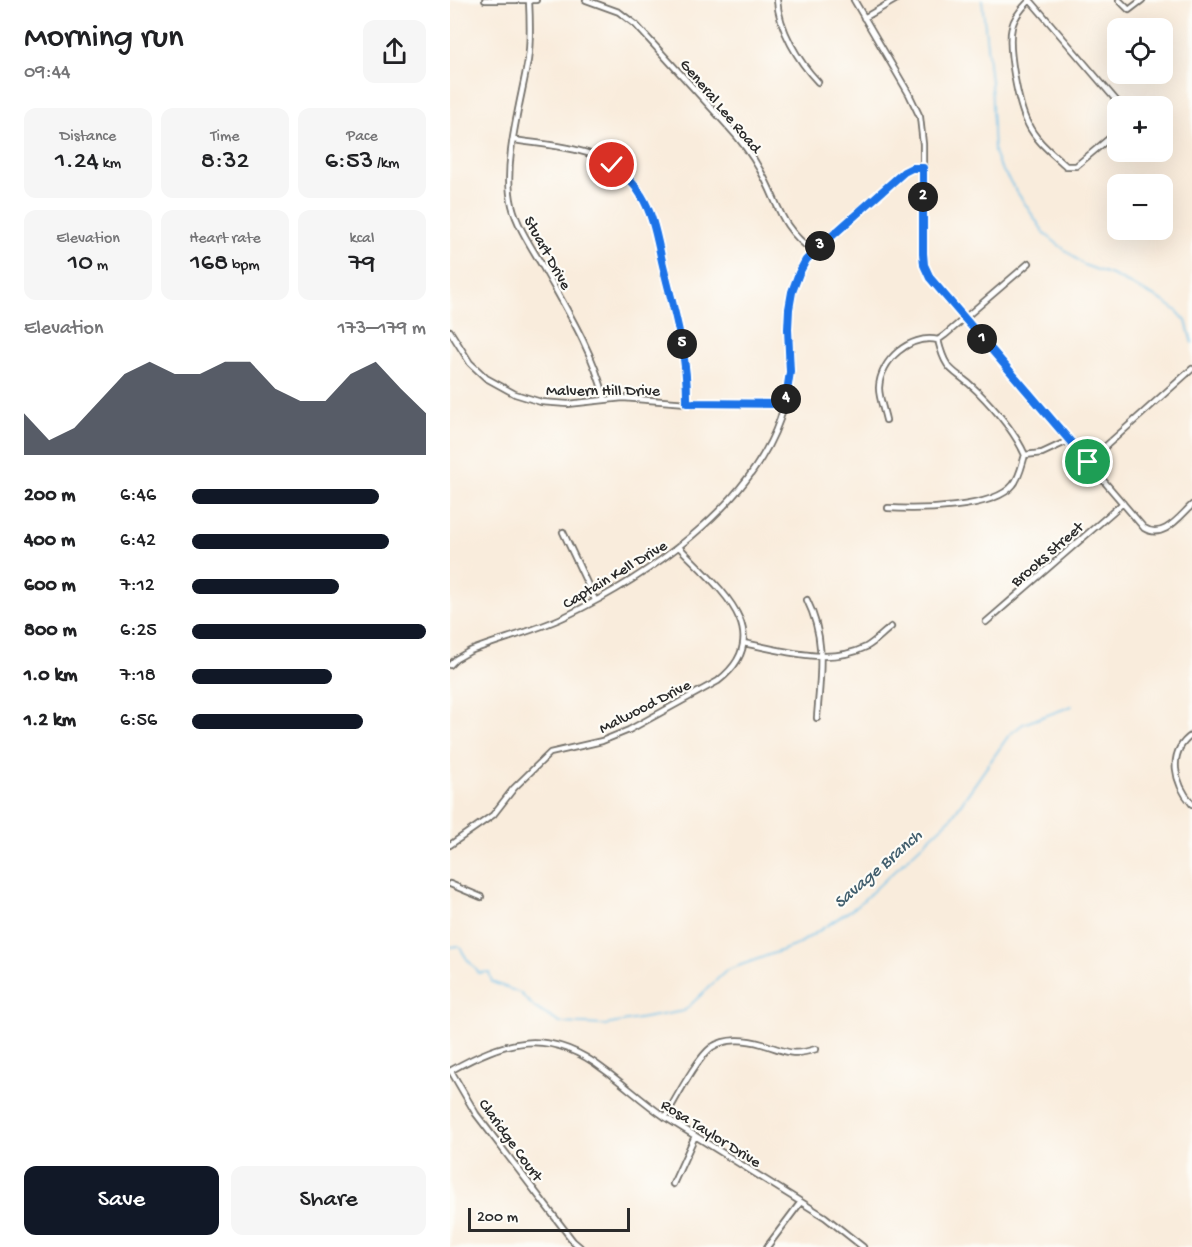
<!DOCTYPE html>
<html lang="en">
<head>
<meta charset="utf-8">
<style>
  :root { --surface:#fff; --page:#f6f6f6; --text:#202124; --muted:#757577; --accent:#111827 }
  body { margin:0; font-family:"Gochi Hand",sans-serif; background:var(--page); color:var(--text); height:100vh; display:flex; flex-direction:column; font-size:22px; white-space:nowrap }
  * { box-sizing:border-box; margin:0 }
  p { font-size:20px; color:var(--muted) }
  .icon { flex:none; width:33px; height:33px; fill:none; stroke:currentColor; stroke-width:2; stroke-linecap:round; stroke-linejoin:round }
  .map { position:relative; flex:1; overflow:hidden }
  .panel { display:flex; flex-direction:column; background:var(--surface); width:450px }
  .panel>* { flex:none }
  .controls { position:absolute; left:657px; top:18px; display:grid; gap:12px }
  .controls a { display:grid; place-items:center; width:66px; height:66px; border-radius:12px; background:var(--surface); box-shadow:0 6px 24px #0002; font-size:30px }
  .scale { position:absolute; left:18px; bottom:15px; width:162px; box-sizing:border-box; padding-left:6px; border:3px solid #2b2b2b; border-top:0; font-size:16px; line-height:21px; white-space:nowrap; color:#2b2b2b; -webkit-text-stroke:4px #fdfcf7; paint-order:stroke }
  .pin { position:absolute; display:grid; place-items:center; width:51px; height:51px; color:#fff; margin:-26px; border:3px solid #fff; border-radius:50%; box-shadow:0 2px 6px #0007 }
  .km { position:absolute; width:30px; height:30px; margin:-15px; border-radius:50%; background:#222; color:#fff; font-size:16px; line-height:30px; text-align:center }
  .round { display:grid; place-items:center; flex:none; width:63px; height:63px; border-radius:12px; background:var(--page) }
  .summary { display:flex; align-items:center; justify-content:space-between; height:102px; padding:0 24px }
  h1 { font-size:33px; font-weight:600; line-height:45px }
  .stats { display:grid; grid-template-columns:repeat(3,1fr); gap:9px; height:102px; padding:6px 24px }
  .stats div { display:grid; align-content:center; border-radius:12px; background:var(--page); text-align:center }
  .stats b { font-size:26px; font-weight:600 }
  .stats small { font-size:16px; font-weight:400 }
  .stats p { font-size:16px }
  .chart { height:168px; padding:12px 24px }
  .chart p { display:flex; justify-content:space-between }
  .chart svg { width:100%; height:108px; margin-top:6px; fill:var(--accent); opacity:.7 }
  .button { display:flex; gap:12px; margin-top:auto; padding:12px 24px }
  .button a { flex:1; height:69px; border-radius:12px; background:var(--accent); color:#fff; font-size:24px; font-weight:600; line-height:69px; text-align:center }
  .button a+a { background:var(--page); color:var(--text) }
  ul { padding:0 24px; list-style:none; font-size:20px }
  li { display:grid; grid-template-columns:96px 72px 1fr; align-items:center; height:45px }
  li i { height:15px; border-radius:8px; background:var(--accent) }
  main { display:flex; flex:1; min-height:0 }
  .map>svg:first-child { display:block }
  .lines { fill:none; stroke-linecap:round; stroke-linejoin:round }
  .stream { stroke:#6ebfe9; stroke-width:1.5 }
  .minor-casing { stroke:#736f69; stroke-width:8 }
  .minor { stroke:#fff; stroke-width:4.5 }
  .route-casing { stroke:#fff; stroke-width:12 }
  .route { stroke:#1a73e8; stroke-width:8 }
  .labels { text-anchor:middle; stroke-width:4.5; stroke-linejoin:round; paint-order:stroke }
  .street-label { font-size:16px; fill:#2b2b2b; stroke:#fdfcf7 }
  .water-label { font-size:18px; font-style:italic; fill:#425f6e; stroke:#fdfcf7 }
</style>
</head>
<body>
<main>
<section class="panel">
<div class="summary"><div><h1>Morning run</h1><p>09:44</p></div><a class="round"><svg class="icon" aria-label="share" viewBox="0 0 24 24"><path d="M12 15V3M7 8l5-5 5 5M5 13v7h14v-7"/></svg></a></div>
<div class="stats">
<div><p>Distance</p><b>1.24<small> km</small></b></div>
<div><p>Time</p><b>8:32</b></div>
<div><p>Pace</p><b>6:53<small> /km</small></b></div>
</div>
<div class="stats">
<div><p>Elevation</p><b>10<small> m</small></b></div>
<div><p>Heart rate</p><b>168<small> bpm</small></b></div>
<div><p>kcal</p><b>79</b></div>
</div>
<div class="chart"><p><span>Elevation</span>173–179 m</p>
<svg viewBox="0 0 160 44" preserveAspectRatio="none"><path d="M0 44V27L10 38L20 33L30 22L40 11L50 6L60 11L70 11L80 6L90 6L100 17L110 22L120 22L130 11L140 6L150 17L160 27V44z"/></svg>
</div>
<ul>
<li><b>200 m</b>6:46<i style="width:80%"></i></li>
<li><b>400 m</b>6:42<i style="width:84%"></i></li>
<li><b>600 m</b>7:12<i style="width:63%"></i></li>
<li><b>800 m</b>6:25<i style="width:100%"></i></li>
<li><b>1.0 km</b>7:18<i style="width:60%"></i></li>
<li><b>1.2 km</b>6:56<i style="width:73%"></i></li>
</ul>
<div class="button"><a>Save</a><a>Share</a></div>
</section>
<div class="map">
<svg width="742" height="1247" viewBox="0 0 742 1247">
  <rect width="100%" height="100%" fill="#fdfcf7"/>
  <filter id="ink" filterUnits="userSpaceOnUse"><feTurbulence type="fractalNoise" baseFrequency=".0167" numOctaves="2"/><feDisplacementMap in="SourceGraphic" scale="12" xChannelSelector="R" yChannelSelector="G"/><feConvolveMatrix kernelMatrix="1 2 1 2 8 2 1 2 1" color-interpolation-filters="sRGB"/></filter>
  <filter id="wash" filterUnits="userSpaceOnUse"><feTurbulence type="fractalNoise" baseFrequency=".008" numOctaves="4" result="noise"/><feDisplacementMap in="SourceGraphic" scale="24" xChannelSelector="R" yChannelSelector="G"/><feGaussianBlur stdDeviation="1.35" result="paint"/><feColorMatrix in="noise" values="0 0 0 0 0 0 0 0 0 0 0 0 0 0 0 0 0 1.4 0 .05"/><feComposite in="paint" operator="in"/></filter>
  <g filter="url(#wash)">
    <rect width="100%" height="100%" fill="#f9ecdc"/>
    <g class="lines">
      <path class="stream" d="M532,0l9,82 3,70 5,13 46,69 39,31 30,11 49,25 14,10 9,10 6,22
        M0,947l9,-1 8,13 12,14 10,-1 3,10 28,11 15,15 25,15 45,2 79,-14 43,-41 70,-25 60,-39 94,-88 58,-83 14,-11 49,-18"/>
    </g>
  </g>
  <g filter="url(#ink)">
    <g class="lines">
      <g class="minor-casing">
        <path id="minor" d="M35,0h51
          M79,0c1,20 2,40 -1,60 -7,42 -26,105 -16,145 5,21 20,43 31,62 25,45 48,81 62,132
          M136,0l33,12 17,13 90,99c13,14 25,29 34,46 20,35 18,55 54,82
          M327,0c2,29 21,61 41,82
          M404,0l55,94 11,23 3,27v109l1,12 6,13 214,250c19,12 35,-11 48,-23
          M580,0c-7,7 -16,17 -18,27 -5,20 6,78 16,97 8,17 24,29 38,42h10l42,-35
          M580,0l91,106
          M669,0l10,10 13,-10
          M414,18l31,-18
          M64,140c31,5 71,7 98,24 12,8 24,20 31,33 11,22 15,47 20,70 11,45 25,89 24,136
          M0,331l20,32 16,15 29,16 26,8 27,2 55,-6 64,5 98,1
          M436,420c-2,-10 -7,-22 -7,-32 1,-28 31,-54 59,-48l7,-5 84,-72
          M575,455l17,-2 28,-13
          M638,462l104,-93
          M438,508c29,2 106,1 125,-23 7,-8 9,-21 12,-30 -11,-25 -30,-46 -48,-64 -23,-23 -30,-15 -39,-51
          M113,532l32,68
          M357,600c20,40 13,75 10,118
          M536,622l137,-119
          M293,643c39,7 85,23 123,4 9,-5 17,-14 25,-20
          M0,665l6,-6 14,-8c31,-12 64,-20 94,-34 81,-39 185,-109 216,-198 7,-20 11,-40 10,-62 0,-11 -2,-21 -2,-32 2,-23 5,-45 18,-65 8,-10 20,-19 30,-28 22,-20 45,-40 68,-60l6,-4h13
          M742,735c-26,18 -17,49 0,69
          M0,845l43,-30 21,-27 36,-35 52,-12 27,-11 89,-49c62,-48 -3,-96 -39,-134
          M0,884l31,13
          M0,1071c55,-31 98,-44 153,-2 21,15 40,33 62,48l160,100 38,30
          M1,1071l25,43 97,127 7,6
          M215,1117c11,-18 31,-58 47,-70 14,-9 34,-8 50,-3 24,7 28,13 54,5
          M223,1184l22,-48
          M317,1247l33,-44"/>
      </g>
      <use href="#minor" class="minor"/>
    </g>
  </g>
  <g class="lines" filter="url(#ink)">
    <g class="route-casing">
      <path id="route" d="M162,165c12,8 22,18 29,30 12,19 16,44 21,66 11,47 26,93 25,142l98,1 5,-32 -2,-43 1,-20 3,-17 7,-19 7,-13 8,-8 90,-80 8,-4h11v85l1,12 6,13 158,184"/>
    </g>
    <use href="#route" class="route"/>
  </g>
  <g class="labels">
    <g class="street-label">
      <text transform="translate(272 105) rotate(50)" y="6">General Lee Road</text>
      <text transform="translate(99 252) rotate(61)" y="6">Stuart Drive</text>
      <text x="153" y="395">Malvern Hill Drive</text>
      <text transform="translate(596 553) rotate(-41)" y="6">Brooks Street</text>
      <text transform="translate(164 573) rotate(-31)" y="6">Captain Kell Drive</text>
      <text transform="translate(194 705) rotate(-27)" y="6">Malwood Drive</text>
      <text transform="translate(262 1132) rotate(32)" y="6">Rosa Taylor Drive</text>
      <text transform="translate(62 1139) rotate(54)" y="6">Claridge Court</text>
    </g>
    <g class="water-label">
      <text transform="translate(427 868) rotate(-41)" y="6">Savage Branch</text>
    </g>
  </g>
</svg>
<div class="controls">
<a><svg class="icon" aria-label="locate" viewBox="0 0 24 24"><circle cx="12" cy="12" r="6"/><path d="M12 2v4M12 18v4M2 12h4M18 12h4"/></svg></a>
<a>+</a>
<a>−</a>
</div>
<div class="scale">200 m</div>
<div class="pin" style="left:638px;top:462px;background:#1e9e55"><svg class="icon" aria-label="arrive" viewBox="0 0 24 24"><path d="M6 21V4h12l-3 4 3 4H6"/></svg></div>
<div class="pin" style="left:162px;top:165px;background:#d93025"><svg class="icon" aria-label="check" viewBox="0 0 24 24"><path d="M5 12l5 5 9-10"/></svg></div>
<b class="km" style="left:532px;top:339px">1</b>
<b class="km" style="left:473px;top:197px">2</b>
<b class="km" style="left:370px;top:246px">3</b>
<b class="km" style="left:336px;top:399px">4</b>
<b class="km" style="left:232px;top:344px">5</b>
</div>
</main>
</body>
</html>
